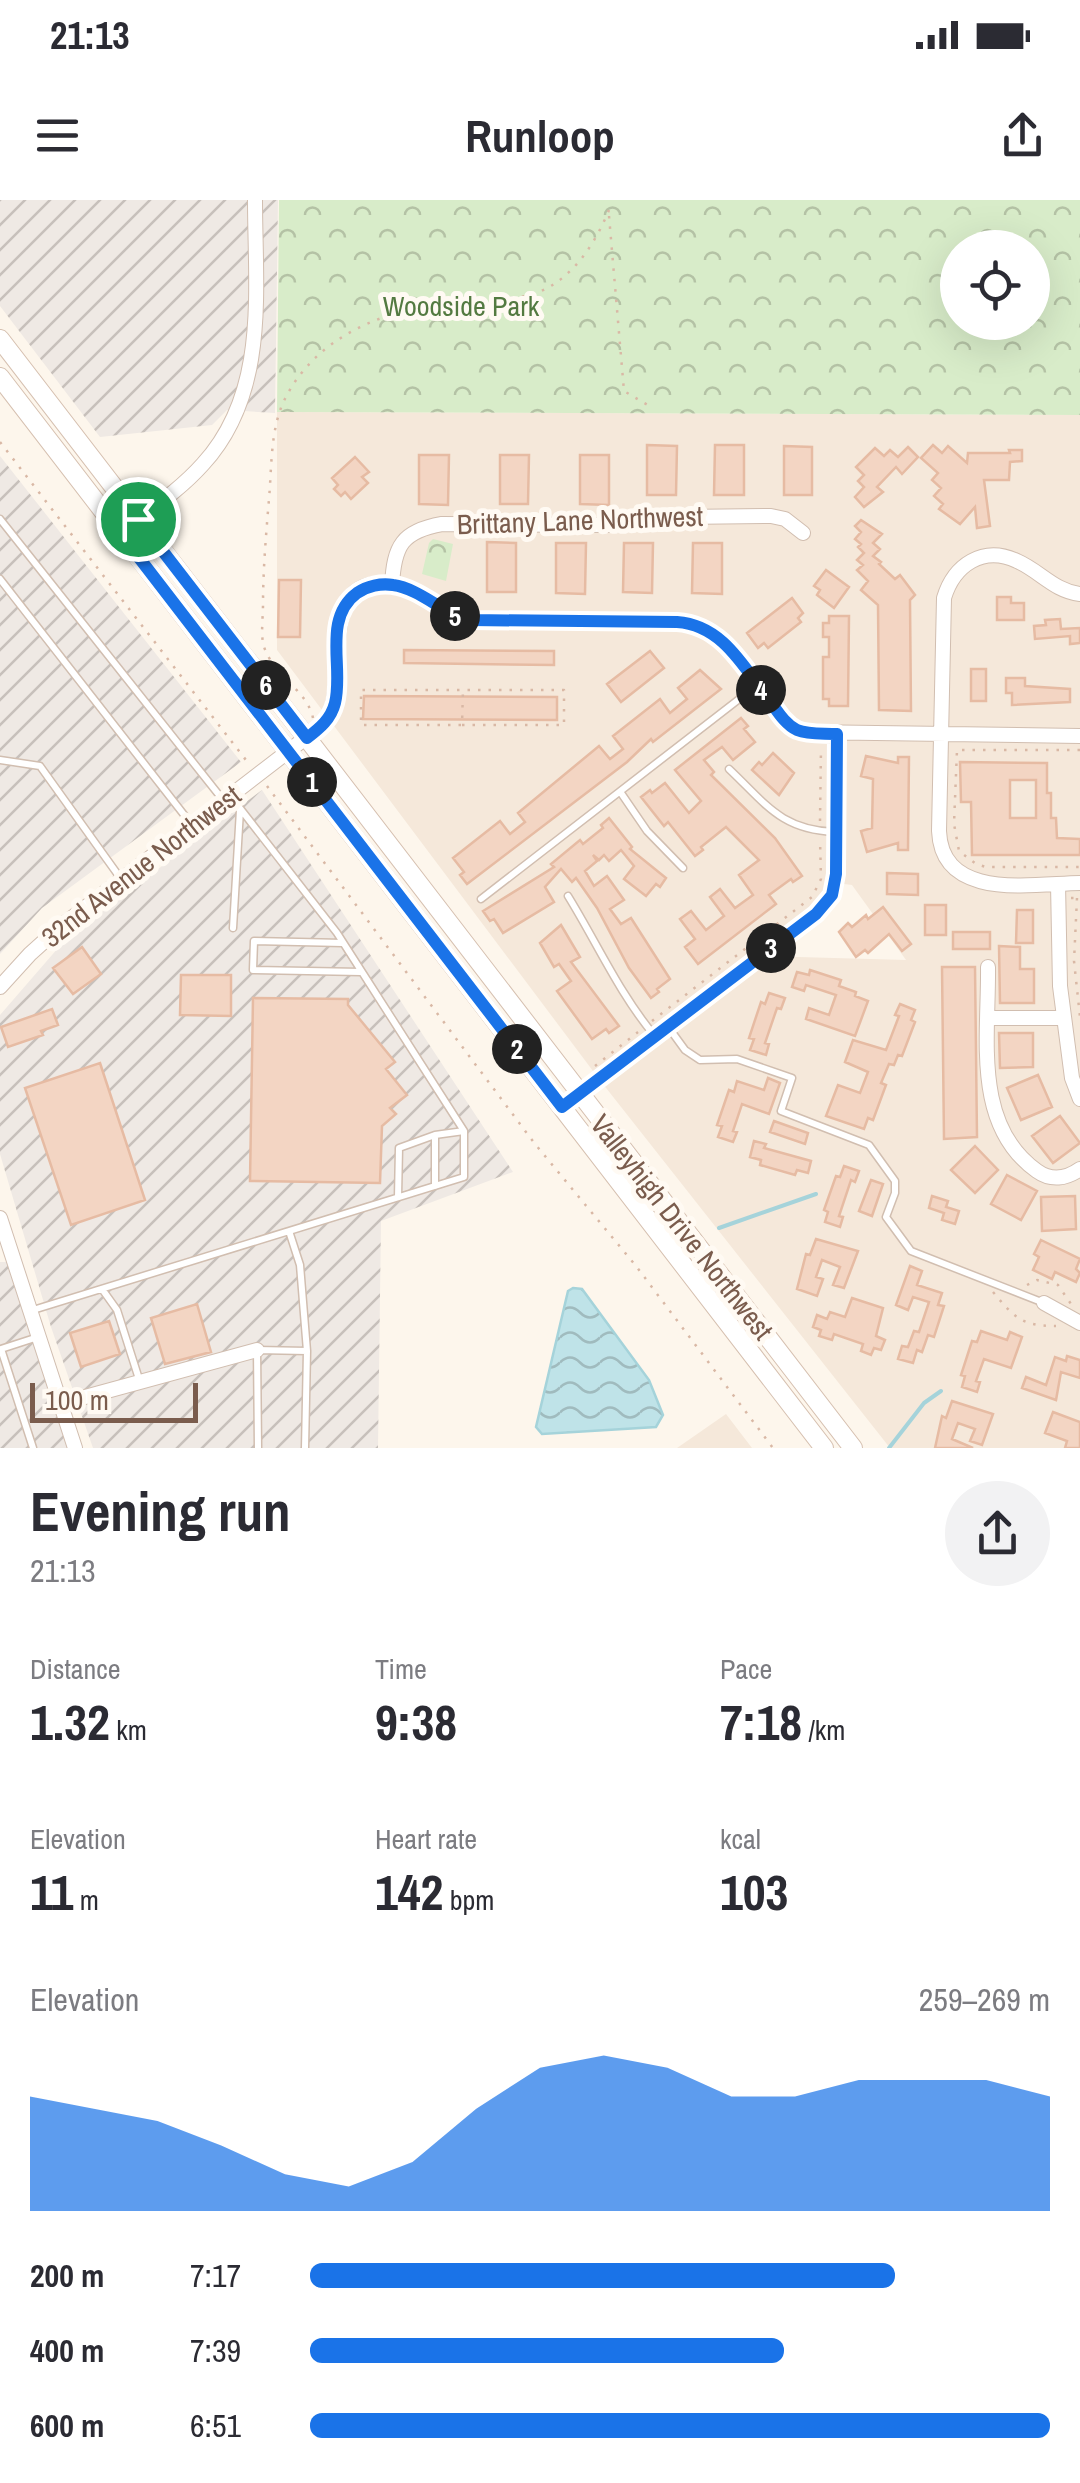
<!DOCTYPE html>
<html lang="en">
<head>
<meta charset="utf-8">
<style>
  :root { --surface:#fff; --page:#f2f2f3; --text:#2b2b33; --muted:#7c7c81; --accent:#1a73e8 }
  body { margin:0; font-family:"Archivo Narrow",sans-serif; background:var(--page); color:var(--text); height:100vh; display:flex; flex-direction:column; font-size:38px; white-space:nowrap }
  * { box-sizing:border-box; margin:0 }
  p { font-size:32px; color:var(--muted) }
  .icon { flex:none; width:55px; height:55px; fill:none; stroke:currentColor; stroke-width:2; stroke-linecap:round; stroke-linejoin:round }
  .map { position:relative; height:1248px; overflow:hidden }
  .side { display:flex; flex-direction:column; background:var(--surface); flex:1 }
  .side>* { flex:none }
  .controls { position:absolute; left:940px; top:30px; display:grid; gap:20px }
  .controls a { display:grid; place-items:center; width:110px; height:110px; border-radius:50%; background:var(--surface); box-shadow:0 10px 40px #0002; font-size:50px }
  .scale { position:absolute; left:30px; bottom:25px; width:168px; box-sizing:border-box; padding-left:10px; border:5px solid #7a5c4d; border-top:0; font-size:28px; line-height:35px; white-space:nowrap; color:#7a5c4d; -webkit-text-stroke:8px #fffaf3; paint-order:stroke }
  .pin { position:absolute; display:grid; place-items:center; width:85px; height:85px; color:#fff; margin:-42px; border:5px solid #fff; border-radius:50%; box-shadow:0 2px 10px #0007 }
  .km { position:absolute; width:50px; height:50px; margin:-25px; border-radius:50%; background:#222; color:#fff; font-size:28px; line-height:50px; text-align:center }
  .round { display:grid; place-items:center; flex:none; width:105px; height:105px; border-radius:52px; background:var(--page) }
  .headline { display:flex; align-items:center; justify-content:space-between; height:170px; padding:0 30px }
  h1 { font-size:55px; font-weight:700; line-height:75px }
  .stats { display:grid; grid-template-columns:repeat(3,1fr); gap:15px; height:170px; padding:10px 30px }
  .stats div { display:grid; align-content:center }
  .stats b { font-size:50px; font-weight:700 }
  .stats small { font-size:28px; font-weight:400 }
  .stats p { font-size:28px }
  .chart { height:280px; padding:20px 30px }
  .chart p { display:flex; justify-content:space-between }
  .chart svg { width:100%; height:180px; margin-top:10px; fill:var(--accent); opacity:.7 }
  ul { padding:0 30px; list-style:none; font-size:32px }
  li { display:grid; grid-template-columns:160px 120px 1fr; align-items:center; height:75px }
  li i { height:25px; border-radius:12px; background:var(--accent) }
  .status { display:flex; justify-content:space-between; align-items:center; height:70px; padding:0 50px; background:var(--surface); direction:ltr }
  .status svg { height:28px; fill:currentColor }
  header { display:flex; justify-content:space-between; align-items:center; height:130px; padding:0 30px; background:var(--surface); font-size:45px; font-weight:700 }
  .map>svg:first-child { display:block }
  .residential { fill:#f5e8da; fill-rule:evenodd }
  .industrial { fill:url(#industrial-furrows) }
  .park { fill:url(#park-crowns); fill-rule:evenodd }
  .water { fill:url(#water-waves); stroke:#a5d3da; stroke-width:2.5 }
  .lines { fill:none; stroke-linecap:round; stroke-linejoin:round }
  .stream { stroke:#a5d3da; stroke-width:4 }
  .building { fill:#f3d5c3; stroke:#e6bba3; stroke-width:2.5; fill-rule:evenodd }
  .service-casing { stroke:#d1beb0; stroke-width:9 }
  .minor-casing { stroke:#d1beb0; stroke-width:16 }
  .secondary-casing { stroke:#d6c0b0; stroke-width:20 }
  .path { stroke:#d9b8a5; stroke-width:2.5; stroke-dasharray:2.5 8; stroke-linecap:butt }
  .service { stroke:#fff; stroke-width:6 }
  .minor { stroke:#fff; stroke-width:14 }
  .secondary { stroke:#fff; stroke-width:18 }
  .route-casing { stroke:#fff; stroke-width:20 }
  .route { stroke:#1a73e8; stroke-width:12 }
  .labels { text-anchor:middle; stroke-width:10; stroke-linejoin:round; paint-order:stroke }
  .park-label { font-size:28px; fill:#537a41; stroke:#fffaf3 }
  .street-label { font-size:28px; fill:#7a5c4d; stroke:#fffaf3 }
</style>
</head>
<body>
<div class="status"><b>21:13</b><svg viewBox="0 0 49 12"><path d="M0 12V9h3v3zM5 12V6h3v6zM10 12V3h3v9zM15 12V0h3v12zM26 1h20v11H26zM47 4h2v5h-2z"/></svg></div>
<header><svg class="icon" aria-label="menu" viewBox="0 0 24 24"><path d="M4 6h16M4 12h16M4 18h16"/></svg>Runloop<svg class="icon" aria-label="share" viewBox="0 0 24 24"><path d="M12 15V3M7 8l5-5 5 5M5 13v7h14v-7"/></svg></header>
<div class="map">
<svg width="1080" height="1248" viewBox="0 0 1080 1248">
  <defs>
    <pattern id="industrial-furrows" width="10" height="10" patternUnits="userSpaceOnUse" patternTransform="scale(2.5)"><rect width="10" height="10" fill="#efe9e4"/><path d="M-1 1l2-2M0 10L10 0M9 11l2-2" fill="none" stroke="#c7c0bb"/></pattern>
    <pattern id="park-crowns" width="20" height="18" patternUnits="userSpaceOnUse" patternTransform="scale(2.5)"><rect width="20" height="18" fill="#d8ecc9"/><path d="M2 6a3 3 0 1 1 6 0M12 15a3 3 0 1 1 6 0" fill="none" stroke="#b4c2a5"/></pattern>
    <pattern id="water-waves" width="16" height="10" patternUnits="userSpaceOnUse" patternTransform="scale(2.5)"><rect width="16" height="10" fill="#bfe3e8"/><path d="M0 5q4-4 8 0t8 0" fill="none" stroke="#a0bbbe"/></pattern>
  </defs>
  <rect width="100%" height="100%" fill="#fdf6ec"/>
  <path class="residential" d="M277,212l803,3v1033h-190l-291,-369 -322,-429zM836,683l16,2 54,75 -144,-4 70,-61z
    M726,1214l26,34h-75z"/>
  <path class="industrial" d="M0,0h278l-3,213 -48,-3 -15,15 -112,12 -100,-131z
    M0,256l241,306 -199,146 -42,46z
    M262,590l251,382 -132,49 -3,227h-285l-42,-121 -51,-173v-139l65,-75z
    M0,1062h9l61,186h-70z"/>
  <path class="park" d="M279,0h801v215l-803,-3zM958,48h74v74h-74z
    M433,339l20,5 -7,37 -24,-7 7,-31z"/>
  <path class="water" d="M573,1088l9,1 67,91 14,35 -7,12 -114,7 -6,-7 32,-136z"/>
  <g class="lines">
    <path class="stream" d="M719,1028l97,-34
      M889,1248l35,-45 17,-12"/>
  </g>
  <path class="building" d="M647,245l30,1 -1,49h-29z
    M715,245h29v50h-30z
    M933,245l9,8 6,-7 19,17 1,-10h42l-1,-3h13v11l-12,1 -1,18h-25l6,46 -13,2 -2,-21 -15,17 -21,-15 4,-5 -9,-8 7,-8 -9,-8 6,-7 -17,-15z
    M784,246l28,1v48h-28z
    M908,247l10,10 -16,17 -6,-7 -19,20 6,5 -19,15 -9,-10 9,-10 -6,-6 6,-6 -8,-8 19,-19 9,8 6,-6 8,7z
    M419,255h30l-1,50 -29,-1z
    M500,255h29l-1,49h-28z
    M580,255h29v50l-29,-1z
    M355,257l14,15 -7,5 6,6 -17,16 -6,-7 -4,4 -7,-7 4,-4 -6,-7z
    M861,320l21,14 -9,9 7,6 -7,7 8,6 -2,2 16,15 5,-4 15,20 -5,5 1,111 -32,-1 -1,-105 -17,-15 7,-9 -11,-11 6,-5 -6,-5 7,-7 -6,-6 3,-3 -6,-5 6,-7 -6,-6z
    M487,342l29,1v49h-29z
    M556,343h30l-1,51 -29,-1z
    M624,343h29l-1,50 -29,-1z
    M693,343h29v51l-30,-1z
    M826,370l23,17 -15,21 -17,-13 3,-5 -6,-4z
    M279,380h22l-1,57h-22z
    M997,397h14v6h13v17h-27z
    M792,398l11,15 -5,5 3,4 -33,26 -4,-5 -6,5 -11,-15z
    M829,416h20l-1,90h-19v-7h-6v-42h6v-20h-6v-14h6z
    M1060,419l1,10 19,-1v15l-10,1v-8l-35,3 -1,-13 12,-1 -1,-5z
    M404,450l150,1v14l-150,-2z
    M650,451l14,17 -43,34 -14,-18z
    M971,469h15v32h-15z
    M700,470l21,19 -68,53 -2,-3 -24,23 -160,122 -7,-9 4,-3 -11,-14 47,-37 10,13 15,-12 -7,-9 81,-67 11,13 13,-10 -10,-13 47,-37 10,14 17,-14 -9,-11z
    M1006,478h19v8l45,3v13l-58,3v-12h-6z
    M364,496l193,1v23l-194,-1z
    M741,518l7,8 -4,3 11,13 -22,18 -11,-13 -18,13 10,12 -3,3 64,63 27,38 -9,6 -2,-3 -22,16 7,9 -78,60 -13,-17 10,-8 -15,-20 11,-8 15,19 18,-14 -14,-19 10,-8 15,19 18,-13 -14,-20 20,-15 -33,-33 -25,20 2,3 -8,6 -27,-34 -4,4 -23,-29 9,-7 2,3 13,-10 24,30 12,-12 -26,-31z
    M773,553l21,20 -15,22 -27,-25 7,-8 3,3z
    M866,556l32,7v-6h11l-1,93h-10v-7l-31,9 -6,-21 11,-3 1,-49 -12,-3z
    M960,562l87,1v30h4v25h5l1,20 23,1v16h-108l-1,-53h-10zM1010,580h26v38h-26z
    M609,618l23,29 -2,2 36,29 -6,9 -4,-3 -10,12 -22,-17 10,-13 -13,-16 -12,11 -5,-6 -5,5 -6,-5 4,6 -12,10 9,15 13,-10 17,24 -14,9 11,15 10,-6 39,61 -13,10 2,3 -8,6 -22,-30 -32,-60 -21,-30 -4,4 -11,-13 -16,18 9,15 -51,31 -9,-14 -4,2 -7,-10 71,-44 -3,-3 29,-24 3,4 20,-16 -2,-3z
    M887,673l31,1v21l-31,-1z
    M925,705h21v30h-21z
    M883,707l28,37 -9,7 -13,-17 -21,19 -3,-3 -9,7 -17,-25 9,-9 4,4 14,-12 2,4z
    M1017,710h16v33h-17z
    M561,725l19,32 -9,5 48,64 -10,7 -3,-4 -14,10 -35,-48 14,-10 -12,-17 -5,3 -14,-24z
    M953,732h37v17h-37z
    M999,746l21,1v22h14v34h-34z
    M82,747l19,27 -28,20 -20,-26z
    M942,767h33l2,170 -33,2z
    M810,770l31,10 -2,6 17,6 -1,4 13,5 -13,35 -49,-17 3,-11 20,7 7,-20 -30,-10 -2,6 -12,-4 5,-15 12,3z
    M181,775h50v41l-51,-1z
    M769,793l16,5 -4,11 -4,-1 -12,35 4,1 -3,11 -16,-5 4,-11 -5,-1 12,-36 4,2z
    M253,798l95,1v6l47,57 -9,7 21,26 -17,13 6,6 -14,12 -2,57 -130,-2z
    M900,804l15,6 -4,10 4,2 -13,34 -4,-1 -4,10 -5,-1 -8,19 5,2 -13,35 -5,-2 -4,11 -38,-13 12,-31 22,8 8,-21 -23,-10 8,-22 33,10 13,-34 -4,-1z
    M52,809l6,16 -17,6 2,4 -35,12 -7,-20z
    M999,833h34v34l-33,1z
    M100,863l45,137 -74,25 -46,-137z
    M1038,875l14,32 -31,13 -14,-32z
    M768,878l12,5 -11,31 -27,-10 -9,27 4,1 -4,10 -15,-5 4,-11 -5,-1 12,-35 5,2 3,-11 27,9z
    M1060,916l20,27 -27,20 -21,-27z
    M774,921l34,12 -3,11 -35,-12z
    M754,941l12,3 -2,4 47,13 -3,12 -11,-3 -2,5 -35,-10 1,-5 -11,-3z
    M975,946l23,24 -23,23 -24,-23z
    M844,966l15,5 -4,11 -4,-2 -12,36 4,1 -3,10 -15,-5 3,-10 -4,-2 12,-34 4,1z
    M1007,975l30,16 -16,29 -30,-16z
    M871,980l12,4 -11,32 -13,-5z
    M932,996l16,5 -2,6 13,4 -4,13 -13,-4 2,-7 -15,-5z
    M1075,996l1,33 -34,2 -1,-34z
    M816,1039l42,12 -14,37 -11,-3 7,-18 -18,-7 -6,17 7,2 -6,17 -20,-7 9,-35 4,1z
    M1041,1040l39,19 -4,10 4,4 -4,9 -21,-10 -3,7 -19,-9 6,-13 -5,-3z
    M910,1066l12,5 -5,14 25,8 -4,12 6,1 -10,31 -6,-2 -6,17 -5,-2 -4,13 -15,-4 4,-13 6,1 6,-16 5,1 10,-30 -16,-5 -5,13 -12,-5z
    M852,1098l31,10 -7,28 9,4 -4,10 -7,-2 -3,7 -10,-4 2,-7 -29,-10 -2,6 -13,-4 2,-6 -8,-3 4,-12 10,4 3,-7 15,5z
    M197,1104l14,48 -46,12 -14,-46z
    M109,1121l11,33 -39,13 -11,-34z
    M981,1131l26,9 3,-8 12,5 -11,31 -27,-9 -8,22 4,1 -3,10 -15,-5 3,-11 -4,-1 11,-34 5,1z
    M1067,1156l13,4v18l-19,-6 -5,28 -34,-12 4,-11 20,8 9,-28 11,4z
    M952,1201l41,13 -11,31 -12,-4 5,-12 -17,-6 -6,16 21,9h-38l7,-32 4,2z
    M1053,1212l27,10v26h-15l2,-7 -22,-8z"/>
  <g class="lines">
    <g class="service-casing">
      <path id="service" d="M0,319l223,281
        M0,379l192,246
        M0,560l40,6 81,113
        M729,569c37,35 52,61 106,63
        M621,593l26,38 36,37
        M568,696c29,47 51,97 86,139
        M481,699l275,-213
        M233,728l7,-118
        M343,743l-89,-2 -1,29 108,2
        M669,828l16,22 15,10 37,-1 55,19 -11,33 88,34 26,36v12l-9,24 25,34 133,52
        M435,986v-51
        M398,997l1,-49 36,-13 29,-4
        M289,1031l11,34 7,86
        M102,1089l15,21 22,69
        M33,1110l431,-133v-46l-127,-198 -105,-135
        M33,1248l-32,-99 37,-12
        M258,1248l-1,-98 50,1 -2,97"/>
    </g>
    <g class="minor-casing">
      <path id="minor" d="M120,333c28,-22 59,-42 83,-69 66,-72 52,-174 52,-264
        M392,385c2,-39 10,-54 50,-61l175,1 65,-8 89,-1 14,3 18,14
        M1080,394c-26,-3 -40,-23 -63,-33 -34,-16 -63,4 -73,37l-5,233c3,70 92,53 141,52
        M1058,684l2,102 12,92 8,21
        M988,767c1,69 -16,158 49,204 14,10 29,8 43,-2
        M0,787l30,-33 30,-27 265,-204c28,-37 -15,-152 69,-138 27,4 49,29 76,35l207,2c71,3 73,92 128,110l275,4
        M989,818h75
        M562,907l254,-193 13,-15 6,-16 2,-149
        M0,1018l75,230
        M1044,1103l36,20
        M63,1203l194,-53"/>
    </g>
    <g class="secondary-casing">
      <path id="secondary" d="M0,139l853,1109
        M0,177l824,1071"/>
    </g>
    <path class="path" d="M609,16l15,175 27,16
      M0,242l249,322
      M313,518c-6,-29 -43,-44 -50,-75 -2,-12 0,-26 0,-38 0,-35 3,-70 6,-106 3,-34 1,-74 18,-104 31,-58 96,-85 158,-91 29,-4 62,-1 91,-11 36,-13 59,-49 73,-83
      M462,525h102v-35h-203v35h101l1,-36
      M1080,550h-123l-3,74 5,27 17,13 10,3h94
      M267,586l268,358 101,122 137,182
      M820,621l1,-73
      M1071,698h9
      M1077,698l-3,63 6,56
      M652,821l160,-124 9,-18 -1,-40
      M595,866l43,-34
      M1027,1085l10,-5 21,5 13,19
      M993,1092c22,26 28,34 63,34"/>
    <use href="#service" class="service"/>
    <use href="#minor" class="minor"/>
    <use href="#secondary" class="secondary"/>
  </g>
  <g class="lines">
    <g class="route-casing">
      <path id="route" d="M138,319l169,219c13,-10 24,-19 28,-35 9,-35 -13,-84 22,-110 10,-7 24,-10 36,-8 28,4 50,29 77,35l207,2c46,3 67,46 93,79 8,11 15,23 27,29 12,5 27,3 40,4l-1,140 -4,21 -16,19 -254,193 -442,-574z"/>
    </g>
    <use href="#route" class="route"/>
  </g>
  <g class="labels">
    <g class="park-label">
      <text x="461" y="116">Woodside Park</text>
    </g>
    <g class="street-label">
      <text transform="translate(580 320) rotate(-2)" y="10">Brittany Lane Northwest</text>
      <text transform="translate(141 666) rotate(-38)" y="10">32nd Avenue Northwest</text>
      <text transform="translate(682 1027) rotate(52)" y="10">Valleyhigh Drive Northwest</text>
    </g>
  </g>
</svg>
<div class="controls">
<a><svg class="icon" aria-label="locate" viewBox="0 0 24 24"><circle cx="12" cy="12" r="6"/><path d="M12 2v4M12 18v4M2 12h4M18 12h4"/></svg></a>
</div>
<div class="scale">100 m</div>
<div class="pin" style="left:138px;top:319px;background:#1e9e55"><svg class="icon" aria-label="arrive" viewBox="0 0 24 24"><path d="M6 21V4h12l-3 4 3 4H6"/></svg></div>
<b class="km" style="left:312px;top:582px">1</b>
<b class="km" style="left:517px;top:849px">2</b>
<b class="km" style="left:771px;top:748px">3</b>
<b class="km" style="left:761px;top:490px">4</b>
<b class="km" style="left:455px;top:416px">5</b>
<b class="km" style="left:266px;top:485px">6</b>
</div>
<section class="side">
<div class="headline"><div><h1>Evening run</h1><p>21:13</p></div><a class="round"><svg class="icon" aria-label="share" viewBox="0 0 24 24"><path d="M12 15V3M7 8l5-5 5 5M5 13v7h14v-7"/></svg></a></div>
<div class="stats">
<div><p>Distance</p><b>1.32<small> km</small></b></div>
<div><p>Time</p><b>9:38</b></div>
<div><p>Pace</p><b>7:18<small> /km</small></b></div>
</div>
<div class="stats">
<div><p>Elevation</p><b>11<small> m</small></b></div>
<div><p>Heart rate</p><b>142<small> bpm</small></b></div>
<div><p>kcal</p><b>103</b></div>
</div>
<div class="chart"><p><span>Elevation</span>259–269 m</p>
<svg viewBox="0 0 160 44" preserveAspectRatio="none"><path d="M0 44V16L10 19L20 22L30 28L40 35L50 38L60 32L70 19L80 9L90 6L100 9L110 16L120 16L130 12L140 12L150 12L160 16V44z"/></svg>
</div>
<ul>
<li><b>200 m</b>7:17<i style="width:79%"></i></li>
<li><b>400 m</b>7:39<i style="width:64%"></i></li>
<li><b>600 m</b>6:51<i style="width:100%"></i></li>
</ul>
</section>
</body>
</html>
